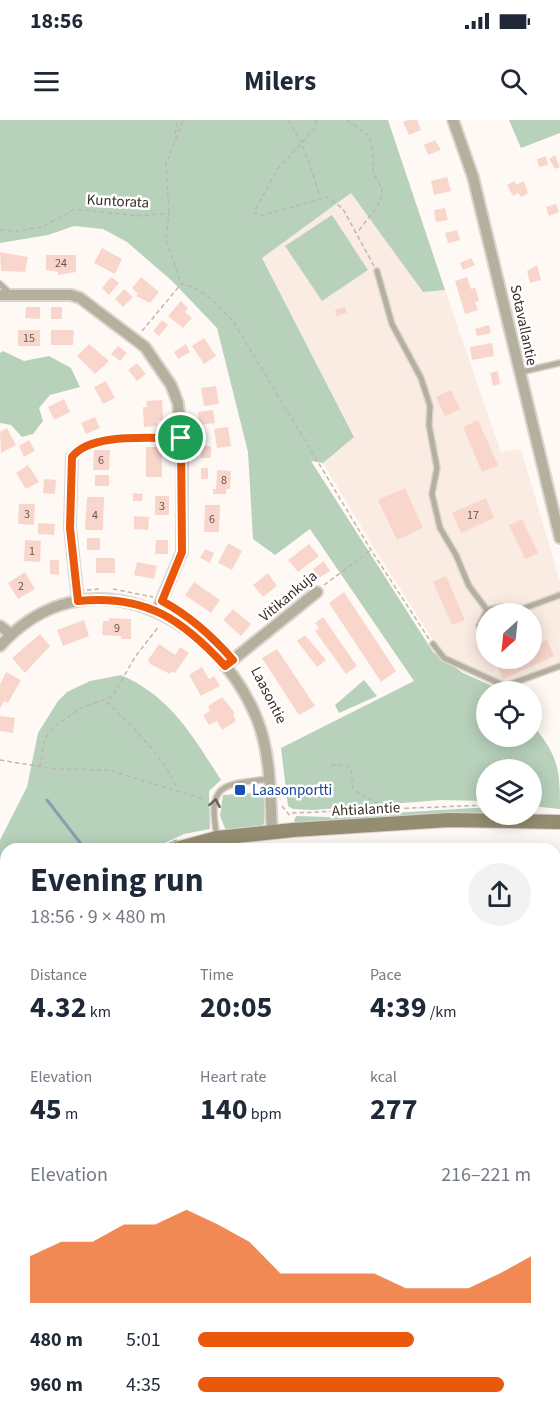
<!DOCTYPE html>
<html lang="en">
<head>
<meta charset="utf-8">
<style>
  :root { --surface:#fff; --page:#f2f2f3; --text:#1f2937; --muted:#747a83; --accent:#ea580c }
  body { margin:0; font-family:"Source Sans 3",sans-serif; background:var(--page); color:var(--text); height:100vh; display:flex; flex-direction:column; font-size:22px; white-space:nowrap }
  * { box-sizing:border-box; margin:0 }
  p { font-size:20px; color:var(--muted) }
  .icon { flex:none; width:33px; height:33px; fill:none; stroke:currentColor; stroke-width:2; stroke-linecap:round; stroke-linejoin:round }
  .map { position:relative; flex:1; overflow:hidden }
  .side { position:absolute; left:0px; top:723px; width:561px; height:578px; display:flex; flex-direction:column; background:var(--surface); border-radius:18px 18px 0 0; box-shadow:0 3px 15px #0003 }
  .side>* { flex:none }
  .needle { width:39px; rotate:207deg }
  .fabs { position:absolute; left:476px; top:483px; display:grid; gap:12px }
  .fabs a { display:grid; place-items:center; width:66px; height:66px; border-radius:50%; background:var(--surface); box-shadow:0 3px 15px #0003; font-size:30px }
  .pin { position:absolute; display:grid; place-items:center; width:51px; height:51px; color:#fff; margin:-26px; border:3px solid #fff; border-radius:50%; box-shadow:0 2px 6px #0007 }
  .round { display:grid; place-items:center; flex:none; width:63px; height:63px; border-radius:32px; background:var(--page) }
  .summary { display:flex; align-items:center; justify-content:space-between; height:102px; padding:0 30px }
  h1 { font-size:33px; font-weight:700; line-height:45px }
  .stats { display:grid; grid-template-columns:repeat(3,1fr); gap:9px; height:102px; padding:6px 30px }
  .stats div { display:grid; align-content:center }
  .stats b { font-size:30px; font-weight:700 }
  .stats small { font-size:16px; font-weight:400 }
  .stats p { font-size:16px }
  .chart { height:168px; padding:12px 30px }
  .chart p { display:flex; justify-content:space-between }
  .chart svg { width:100%; height:108px; margin-top:6px; fill:var(--accent); opacity:.7 }
  ul { padding:0 30px; list-style:none; font-size:20px }
  li { display:grid; grid-template-columns:96px 72px 1fr; align-items:center; height:45px }
  li i { height:15px; border-radius:8px; background:var(--accent) }
  .status { display:flex; justify-content:space-between; align-items:center; height:42px; padding:0 30px; background:var(--surface); direction:ltr }
  .status svg { height:16px; fill:currentColor }
  header { display:flex; justify-content:space-between; align-items:center; height:78px; padding:0 30px; background:var(--surface); font-size:27px; font-weight:700 }
  .map>svg:first-child { display:block }
  .built { fill:#fbece3; fill-rule:evenodd }
  .green { fill:#b7d1bb }
  .lines { fill:none; stroke-linecap:round; stroke-linejoin:round }
  .stream { stroke:#83a1af; stroke-width:3 }
  .building { fill:#f9d6cc }
  .lane-casing { stroke:#dbd4d0; stroke-width:8 }
  .street-casing { stroke:#dbd4d0; stroke-width:14 }
  .secondary-casing { stroke:#dbd4d0; stroke-width:16 }
  .path { stroke:#beb7b1; stroke-width:1.5; stroke-dasharray:4.5 3; stroke-linecap:butt }
  .lane { stroke:#b5b09e; stroke-width:5 }
  .street { stroke:#b5b09e; stroke-width:10 }
  .secondary { stroke:#948d71; stroke-width:14 }
  .oneway { stroke:#6a6155 }
  .route-casing { stroke:#fff; stroke-width:12 }
  .route { stroke:#ea580c; stroke-width:8 }
  .transit-dot { fill:#1a4fb4; stroke:#fff; stroke-width:2 }
  .labels { text-anchor:middle; stroke-width:5; stroke-linejoin:round; paint-order:stroke }
  .number-label { font-size:12px; fill:#68574f }
  .street-label { font-size:15px; fill:#382d25; stroke:#fff }
  .transit-label { font-size:15px; fill:#164399; stroke:#fff; text-anchor:start }
</style>
</head>
<body>
<div class="status"><b>18:56</b><svg viewBox="0 0 49 12"><path d="M0 12V9h3v3zM5 12V6h3v6zM10 12V3h3v9zM15 12V0h3v12zM26 1h20v11H26zM47 4h2v5h-2z"/></svg></div>
<header><svg class="icon" aria-label="menu" viewBox="0 0 24 24"><path d="M4 6h16M4 12h16M4 18h16"/></svg>Milers<svg class="icon" aria-label="search" viewBox="0 0 24 24"><circle cx="10" cy="10" r="6"/><path d="M15 15l6 6"/></svg></header>
<div class="map">
<svg width="560" height="1300" viewBox="0 0 560 1300">
  <rect width="100%" height="100%" fill="#fff9f5"/>
  <path class="built" d="M351,73l72,99 22,-2 56,162 20,-3 39,133v81l-54,20 -38,-15 -24,-15 -11,-13 -56,-87 -54,-90 31,-27 -92,-178zM486,494h45v44h-45z"/>
  <path class="green" d="M0,0h388l57,170 -22,2 -72,-99 -89,65 92,179 -31,26 -12,-2 122,191 30,21 41,18 -18,1v44h45v-13c27,32 29,45 29,86l-29,-3v-36h-45v31l-45,-1 -128,10 -20,-1 -5,-3 -7,-58 133,-67 -104,-152 -35,26 -22,-16 -5,-87 -31,-124 -45,-47 -45,-39 -24,-13 -29,-3 -26,9 -48,8z
    M509,0h51v13l-39,15z
    M332,95l36,55 -46,31 -37,-55z
    M3,231l21,10 25,-5 22,12 9,19 -30,8 -11,13 4,13 -10,13 -11,3 -11,-12 -11,-2v-70z
    M121,555c50,22 71,60 100,105l-12,11 1,38 -26,5 -32,15h-146v106l-6,5v-120l27,-53 11,-54 20,-32 9,-9 23,-11z
    M364,560l13,16 -38,17 -4,-8z
    M266,672l-2,32 -5,4 -33,3 -6,-15 3,-21z
    M473,688h13v6l57,1 -246,10 -3,-4 2,-5 31,1z
    M555,1194l5,2v104h-378l2,-6h371z"/>
  <g class="lines">
    <path class="stream" d="M47,680l38,49
      M159,729l17,-8
      M2,1049l4,3
      M555,1276l5,12
      M130,1300l2,-6
      M183,1300l2,-6
      M225,1300l2,-6
      M399,1300l9,-6
      M420,1300l2,-6"/>
  </g>
  <path class="building" d="M408,0h9l4,10 -12,5 -6,-13z
    M435,20l6,10 -13,5 -4,-10z
    M555,35l5,12 -5,2 -6,-10z
    M546,36l2,9 -9,2 -2,-8z
    M447,57l4,14 -17,4 -3,-14z
    M515,61l1,4 8,-4 4,12 -7,4 -3,-4 -5,3 -6,-11z
    M556,84l3,8 -10,4 -3,-9z
    M445,88l3,12 -12,2 -2,-12z
    M457,110l3,10 -12,3 -3,-10z
    M102,128l20,11 -7,15 -21,-11z
    M0,132l28,5 -3,15 -24,-1z
    M46,135h30v17l-18,3v-3l-12,-2z
    M471,138l4,7 -12,5 -3,-7z
    M537,145l4,15 -11,3 -3,-12z
    M111,157l8,6 -10,12 -7,-7z
    M141,157l18,15 -9,11 -14,-7 2,-2 -6,-6z
    M467,157l4,12 4,-2 4,14 -4,1 3,8 -13,4 -10,-33z
    M124,169l9,8 -10,10 -8,-8z
    M181,181l7,7 -3,4 7,6 -9,10 -15,-12z
    M26,187h14v12l-15,-1z
    M51,187h11v12h-11z
    M345,187l2,6 -11,3 -1,-6z
    M162,200l6,5 -9,11 -6,-5z
    M489,205l2,8 -14,3 -2,-7z
    M18,210h22v16h-22z
    M51,210h23l-1,15h-22z
    M204,218l12,18 -12,8 -12,-18z
    M492,223l2,13 -22,4 -2,-13z
    M89,224l20,17 -14,13 -18,-18z
    M186,224l4,8 -12,7 -4,-7z
    M118,226l9,7 -7,8 -9,-7z
    M137,243l9,11 -9,7 -9,-11z
    M498,251l2,13 -7,2 -3,-13z
    M106,261l9,17 -12,6 -9,-17z
    M216,266l3,18 -15,2 -3,-18z
    M451,270l9,19 -15,7 -9,-19z
    M64,279l6,13 -16,8 -6,-13z
    M162,280l1,20 -6,1v5l-13,1 -1,-20h4l-1,-6z
    M213,290l2,13 -16,2 -1,-13z
    M95,297l5,11 -14,6 -5,-11z
    M478,300l20,45 -16,7 -19,-45z
    M228,307l3,19 -14,2 -3,-19z
    M7,308l9,17 -15,8 -1,-21z
    M29,320l6,11 -11,6 -5,-11z
    M201,326h10v12h-10z
    M146,327h16v30h-16z
    M94,330h16l-1,20h-16z
    M28,345l11,17 -13,7 -10,-16z
    M201,348h7v11h-7z
    M217,350l14,1 -1,18h-4v5h-13v-5h3z
    M95,355h14v11h-14z
    M44,359l12,1 -1,14 -12,-1z
    M405,368l18,40 -26,12 -19,-40z
    M133,373l10,1 -1,7h-9z
    M155,376h14v19h-14z
    M87,377h17l-1,33h-18z
    M486,378l8,20 -33,15 -9,-20z
    M19,384h16l-1,21 -16,-1z
    M205,385h15l-1,27h-15z
    M134,396l15,1 -1,13 -14,-1z
    M522,399l16,34 -13,6 -16,-34z
    M38,403l17,1 -1,11 -16,-1z
    M87,418h13v12h-13z
    M25,420l16,1 -1,21 -16,-1z
    M156,420h12v14h-13z
    M228,423l14,8 -10,19 -14,-7z
    M309,424l10,12 -21,16 -10,-12z
    M205,429l9,4 -4,10 -10,-5z
    M96,438h19v15h-19z
    M50,440h9v15l-9,-1z
    M324,441l6,10 -11,7 -6,-9z
    M137,442l20,4 -3,13 -20,-4z
    M25,452l10,17 -17,10 -10,-16z
    M268,453l9,13 -14,11 -10,-12z
    M446,456l19,44 -13,5 -19,-43z
    M194,462l26,18 -9,13 -26,-18z
    M344,472l52,79 -15,11 -52,-79z
    M279,478l5,7 -8,6 -5,-7z
    M233,489l18,15 -10,12 -18,-16z
    M323,497l34,49 -11,8 -31,-43 4,-3 -4,-5z
    M109,498l22,1v20h-10v-3l-19,-1 1,-14h6z
    M84,500l5,16 -26,10 -6,-16z
    M40,514l10,12 -25,27 -13,-15z
    M305,515l21,25 -9,7 -20,-26z
    M547,520l7,16 -51,23 -7,-17 8,-4h27v-11z
    M159,524l16,11 5,-8 9,6 -14,20 -3,-2 -2,3 -20,-10 -2,-4z
    M277,529l38,57 -16,9 -37,-57z
    M202,547l7,12 5,-3 6,10 -19,10 -12,-21z
    M6,552l15,8 -13,23 -4,-2 -4,8v-25z
    M222,577l13,16 -2,1 3,7 -14,9 -5,-9 -8,4 -6,-10 7,-4 -2,-5z
    M0,596l15,2 -2,15 -13,-2z"/>
  <g class="lines">
    <g class="lane-casing">
      <path id="lane" d="M377,151l15,53 29,54 9,28 -1,19 8,43 -5,26 8,34 16,27 13,31 18,24
        M0,164l11,10
        M521,252l39,-9
        M511,493l49,-18
        M486,519l-7,-13 8,-16 15,-3 9,7
        M433,524l11,14 61,28 55,-20
        M217,716c-10,-52 5,-52 52,-57"/>
    </g>
    <g class="street-casing">
      <path id="street" d="M453,0l20,57 87,361
        M0,175h71l9,3 65,49 26,38 7,18 4,50v99l-25,59
        M72,337l-2,70 8,74
        M0,506l11,8
        M0,526c86,-96 215,-31 257,73 14,35 13,75 15,112
        M225,546l92,-74"/>
    </g>
    <g class="secondary-casing">
      <path id="secondary" d="M176,729l41,-11 76,-8 156,-10 111,2
        M0,849l6,-4"/>
    </g>
    <path class="path" d="M288,0l14,23 18,53
      M316,0l-1,8 -38,42 -23,42 6,4 68,-19 15,12 31,57
      M347,0l22,16 4,15v22l9,15 -1,13 -24,32
      M175,14l2,-14
      M169,92l-3,-48 17,-44
      M0,110l17,1 25,-4 33,-18 66,7 28,-3 -3,26 15,45
      M142,211l39,-47c21,3 38,23 52,37l138,229 58,89
      M78,330l30,-9 62,-3
      M324,465l47,-35
      M113,469l40,8
      M87,470l13,-1
      M171,486l37,27
      M107,582c27,26 54,52 70,86
      M0,640l55,9 53,1 96,29
      M331,645h16l4,4 2,21 36,19
      M40,647l5,-29 9,-11 27,-19 31,-11 23,-40 24,-31
      M282,686l9,11
      M292,693l194,-8"/>
    <use href="#lane" class="lane"/>
    <use href="#street" class="street"/>
    <use href="#secondary" class="secondary"/>
  </g>
  <defs><path id="oneway-chevron" d="M-2-3.5L2.5 0L-2 3.5" fill="none" stroke-width="1.6" stroke-linecap="round" stroke-linejoin="round" transform="scale(1.5)"/></defs>
  <use class="oneway" href="#oneway-chevron" transform="translate(215 683) rotate(-80)"/>
  <g class="lines">
    <g class="route-casing">
      <path id="route" d="M181,318l1,114 -20,49c28,15 51,36 71,59l-8,6c-43,-47 -80,-72 -147,-65l-8,-73 2,-71c19,-25 79,-18 109,-19z"/>
    </g>
    <use href="#route" class="route"/>
  </g>
  <rect class="transit-dot" x="234" y="664" width="12" height="12" rx="3"/>
  <g class="labels">
    <g class="number-label">
      <text x="61" y="147">24</text>
      <text x="29" y="222">15</text>
      <text x="101" y="344">6</text>
      <text x="224" y="364">8</text>
      <text x="162" y="390">3</text>
      <text x="27" y="398">3</text>
      <text x="95" y="399">4</text>
      <text x="473" y="399">17</text>
      <text x="212" y="403">6</text>
      <text x="32" y="435">1</text>
      <text x="21" y="470">2</text>
      <text x="117" y="512">9</text>
    </g>
    <g class="street-label">
      <text transform="translate(118 81) rotate(3)" y="5">Kuntorata</text>
      <text transform="translate(524 205) rotate(78)" y="5">Sotavallantie</text>
      <text transform="translate(288 476) rotate(-40)" y="5">Vitikankuja</text>
      <text transform="translate(269 575) rotate(63)" y="5">Laasontie</text>
      <text transform="translate(366 689) rotate(-3)" y="5">Ahtialantie</text>
    </g>
    <g class="transit-label">
      <text x="252" y="675">Laasonportti</text>
    </g>
  </g>
</svg>
<div class="fabs">
<a><svg class="needle" viewBox="-14 -14 28 28"><path d="M0-13l5 13h-10z" fill="#e53935"/><path d="M0 13l5-13h-10z" fill="#747a83"/></svg></a>
<a><svg class="icon" aria-label="locate" viewBox="0 0 24 24"><circle cx="12" cy="12" r="6"/><path d="M12 2v4M12 18v4M2 12h4M18 12h4"/></svg></a>
<a><svg class="icon" aria-label="layers" viewBox="0 0 24 24"><path d="M12 4l9 5-9 5-9-5zM3 14l9 5 9-5"/></svg></a>
</div>
<div class="pin" style="left:181px;top:318px;background:#1e9e55"><svg class="icon" aria-label="arrive" viewBox="0 0 24 24"><path d="M6 21V4h12l-3 4 3 4H6"/></svg></div>
<section class="side">
<div class="summary"><div><h1>Evening run</h1><p>18:56 · 9 × 480 m</p></div><a class="round"><svg class="icon" aria-label="share" viewBox="0 0 24 24"><path d="M12 15V3M7 8l5-5 5 5M5 13v7h14v-7"/></svg></a></div>
<div class="stats">
<div><p>Distance</p><b>4.32<small> km</small></b></div>
<div><p>Time</p><b>20:05</b></div>
<div><p>Pace</p><b>4:39<small> /km</small></b></div>
</div>
<div class="stats">
<div><p>Elevation</p><b>45<small> m</small></b></div>
<div><p>Heart rate</p><b>140<small> bpm</small></b></div>
<div><p>kcal</p><b>277</b></div>
</div>
<div class="chart"><p><span>Elevation</span>216–221 m</p>
<svg viewBox="0 0 160 44" preserveAspectRatio="none"><path d="M0 44V25L10 19L20 19L30 12L40 12L50 6L60 12L70 19L80 32L90 32L100 32L110 32L120 38L130 38L140 38L150 32L160 25V44z"/></svg>
</div>
<ul>
<li><b>480 m</b>5:01<i style="width:65%"></i></li>
<li><b>960 m</b>4:35<i style="width:92%"></i></li>
</ul>
</section>
</div>
</body>
</html>
